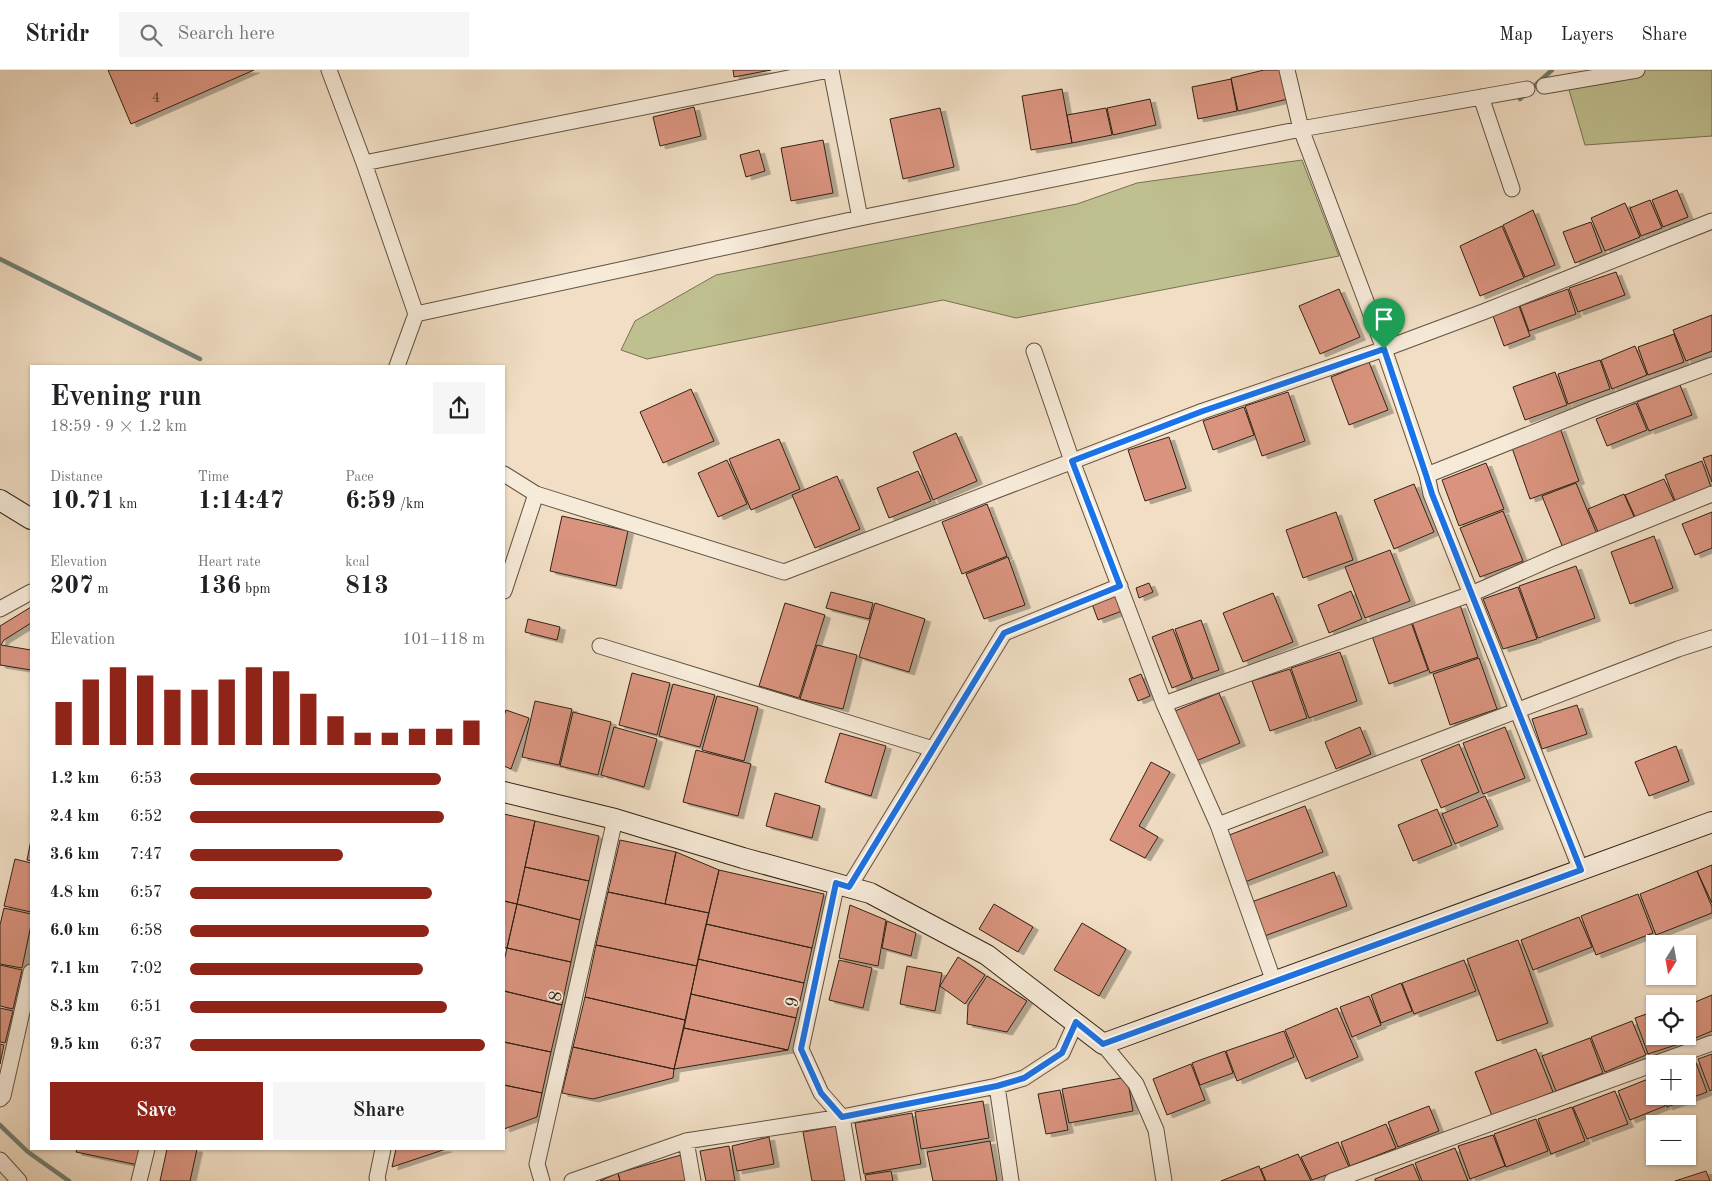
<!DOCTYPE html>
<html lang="en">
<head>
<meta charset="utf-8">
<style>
  :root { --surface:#fff; --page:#f6f6f6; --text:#202124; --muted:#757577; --line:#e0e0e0; --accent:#8f2418 }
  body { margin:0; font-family:"Old Standard TT",serif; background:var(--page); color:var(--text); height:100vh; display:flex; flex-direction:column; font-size:19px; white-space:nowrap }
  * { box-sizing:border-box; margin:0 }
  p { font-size:16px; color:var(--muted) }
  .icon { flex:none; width:28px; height:28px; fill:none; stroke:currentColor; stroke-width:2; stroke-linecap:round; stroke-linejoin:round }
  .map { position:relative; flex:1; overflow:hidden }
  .details { position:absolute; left:30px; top:295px; width:475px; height:785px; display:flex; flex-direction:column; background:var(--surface); border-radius:0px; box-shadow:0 1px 4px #0004 }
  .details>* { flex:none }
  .needle { width:32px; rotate:191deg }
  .fabs { position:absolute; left:1646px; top:865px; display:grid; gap:10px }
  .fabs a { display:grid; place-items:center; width:50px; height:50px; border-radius:0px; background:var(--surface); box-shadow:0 1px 4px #0004; font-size:25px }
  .pin { position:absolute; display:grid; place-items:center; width:42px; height:42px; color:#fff; margin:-51px -21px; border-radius:50% 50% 50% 0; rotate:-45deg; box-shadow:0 0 5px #0007 }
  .pin .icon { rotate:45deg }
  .round { display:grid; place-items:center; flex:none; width:52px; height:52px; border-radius:0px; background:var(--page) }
  .overview { display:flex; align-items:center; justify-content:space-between; height:85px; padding:0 20px }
  h1 { font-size:28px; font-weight:800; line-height:38px }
  .metrics { display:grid; grid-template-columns:repeat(3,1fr); gap:8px; height:85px; padding:5px 20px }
  .metrics div { display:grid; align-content:center }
  .metrics b { font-size:25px; font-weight:800 }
  .metrics small { font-size:14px; font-weight:400 }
  .metrics p { font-size:14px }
  .chart { height:140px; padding:10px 20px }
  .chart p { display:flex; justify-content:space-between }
  .chart svg { width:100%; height:90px; margin-top:5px; stroke:var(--accent); stroke-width:6 }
  .cta { display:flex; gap:10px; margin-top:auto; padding:10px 20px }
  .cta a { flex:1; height:58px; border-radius:0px; background:var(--accent); color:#fff; font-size:20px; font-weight:800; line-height:58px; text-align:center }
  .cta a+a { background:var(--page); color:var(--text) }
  ul { padding:0 20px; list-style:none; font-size:16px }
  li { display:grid; grid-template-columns:80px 60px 1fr; align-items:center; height:38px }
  li i { height:12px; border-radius:6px; background:var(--accent) }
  header { display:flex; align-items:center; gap:30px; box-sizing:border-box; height:70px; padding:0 25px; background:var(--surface); border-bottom:1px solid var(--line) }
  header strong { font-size:24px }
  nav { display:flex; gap:28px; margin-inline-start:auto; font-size:18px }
  .search { width:350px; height:45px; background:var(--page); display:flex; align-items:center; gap:12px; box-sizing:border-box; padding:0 18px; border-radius:0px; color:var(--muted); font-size:19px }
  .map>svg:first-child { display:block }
  .green { fill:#bfc090; stroke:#787152 }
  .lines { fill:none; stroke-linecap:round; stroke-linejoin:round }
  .stream { stroke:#717e72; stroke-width:4.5 }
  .building { fill:#d9937e; stroke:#312213; filter:url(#shadow) }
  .street-casing { stroke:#61513f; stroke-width:17 }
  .secondary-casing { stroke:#312213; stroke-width:22 }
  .street { stroke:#f6ead9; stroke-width:15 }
  .secondary { stroke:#f6ead9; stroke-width:20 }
  .route-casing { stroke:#fff; stroke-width:10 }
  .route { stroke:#1a73e8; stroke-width:6 }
  .labels { text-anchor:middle; stroke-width:4; stroke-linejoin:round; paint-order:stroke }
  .number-label { font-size:15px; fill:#5b3e2e }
  .street-label { font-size:18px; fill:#312213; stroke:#f6ead9 }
</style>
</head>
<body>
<header>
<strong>Stridr</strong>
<div class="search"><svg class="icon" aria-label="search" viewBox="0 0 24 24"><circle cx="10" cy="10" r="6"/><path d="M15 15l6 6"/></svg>Search here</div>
<nav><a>Map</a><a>Layers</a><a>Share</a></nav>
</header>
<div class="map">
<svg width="1712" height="1111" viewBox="0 0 1712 1111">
  <defs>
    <filter id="shadow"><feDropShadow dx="5.5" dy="3" stdDeviation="0" flood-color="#0004"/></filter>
  </defs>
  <rect width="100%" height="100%" fill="#f1dec4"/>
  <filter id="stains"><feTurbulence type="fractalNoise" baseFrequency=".004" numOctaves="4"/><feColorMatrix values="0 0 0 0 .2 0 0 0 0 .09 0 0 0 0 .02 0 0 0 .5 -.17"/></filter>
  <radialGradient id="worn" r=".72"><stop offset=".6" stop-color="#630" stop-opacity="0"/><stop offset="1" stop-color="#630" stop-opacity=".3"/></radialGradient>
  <path class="green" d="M1621,0h91v66l-127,9 -20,-69z
    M1302,90l37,96 -323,62 -73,-18 -296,59 -26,-9 14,-29 81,-46 361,-71 60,-21z"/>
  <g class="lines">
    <path class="stream" d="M1520,29l32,-29
      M0,189l200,100
      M0,1055l28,27 41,29"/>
  </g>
  <path class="building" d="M108,0h146l-123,54z
    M733,0h38l-37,7z
    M1264,0h17l7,29 -50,12 -7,-33z
    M1231,9l6,32 -39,8 -6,-32z
    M1062,19l10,54 -41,7 -9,-54z
    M1150,29l6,26 -43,10 -6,-27z
    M694,37l7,29 -41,10 -7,-29z
    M940,38l14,59 -51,12 -13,-60z
    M1106,38l6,27 -40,8 -5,-28z
    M823,70l10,53 -42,8 -10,-53z
    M759,80l6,21 -19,6 -6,-22z
    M1677,120l11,27 -25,10 -11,-27z
    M1650,130l12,28 -21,8 -11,-28z
    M1625,133l15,34 -35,14 -14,-33z
    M1533,140l22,55 -30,12 -22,-52z
    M1591,152l11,30 -27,11 -12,-31z
    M1502,156l22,52 -44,18 -20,-50z
    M1616,202l9,23 -47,17 -9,-24z
    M1339,219l21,48 -40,17 -21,-48z
    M1568,219l8,25 -47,17 -9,-25z
    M1519,236l11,30 -26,10 -11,-30z
    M1712,245v36l-26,10 -13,-31z
    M1674,264l10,28 -36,13 -10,-28z
    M1635,276l12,29 -35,14 -11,-29z
    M1600,290l10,29 -42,15 -10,-30z
    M1369,292l19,48 -39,15 -18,-48z
    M1555,302l12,33 -42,15 -12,-33z
    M1680,315l12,30 -43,16 -12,-29z
    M691,319l23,52 -51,22 -23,-51z
    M1288,322l17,49 -43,15 -17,-50z
    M1636,333l11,27 -40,16 -11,-27z
    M1244,337l10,28 -41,15 -10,-29z
    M1560,358l19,53 -49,18 -19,-54z
    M956,363l21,48 -44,19 -20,-48z
    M1169,367l17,51 -41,13 -17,-51z
    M779,369l21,50 -49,21 -22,-51z
    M1712,385v27l-9,-24z
    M727,390l20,44 -29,13 -20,-44z
    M1702,391l10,29 -36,13 -11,-28z
    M1486,393l18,46 -45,17 -17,-46z
    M918,401l13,30 -42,17 -12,-30z
    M837,406l23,53 -45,19 -23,-53z
    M1664,409l11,24 -39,16 -11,-24z
    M1576,413l21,51 -34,14 -21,-52z
    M1414,414l20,48 -40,17 -20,-49z
    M1624,424l11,25 -36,15 -11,-25z
    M987,434l20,52 -45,18 -20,-52z
    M1503,441l20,50 -43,16 -20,-49z
    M1336,442l17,48 -50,18 -17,-48z
    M1712,442v36l-17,7 -13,-31z
    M562,446l66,15 -12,55 -66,-15z
    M1654,466l19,52 -43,16 -19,-52z
    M1390,480l20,51 -45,17 -20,-51z
    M1008,487l17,48 -41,14 -18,-45z
    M1576,496l19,52 -57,20 -19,-52z
    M1149,513l4,9 -14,6 -3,-10z
    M1518,517l19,52 -34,10 -20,-50z
    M1351,521l11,28 -33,14 -11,-28z
    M831,522l42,11 -4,16 -43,-11z
    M1273,523l20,49 -50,20 -20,-49z
    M1115,525l7,16 -24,9 -6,-16z
    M785,533l40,12 -26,83 -40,-12z
    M875,533l50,16 -16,53 -50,-15z
    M1460,535l18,52 -48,16 -18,-51z
    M31,537v16l-27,17 -3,5 30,5v20l-31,-5v-39z
    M528,549l32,8 -3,13 -32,-8z
    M1201,550l18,50 -26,9 -18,-50z
    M1411,552l17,48 -39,14 -17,-48z
    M1173,559l19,51 -20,8 -20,-51z
    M817,575l40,10 -14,54 -43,-10z
    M1340,582l17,49 -48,17 -18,-50z
    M1479,588l18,51 -47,16 -17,-51z
    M1290,599l17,49 -37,13 -18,-50z
    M632,603l38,10 -13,52 -38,-10z
    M1141,604l9,22 -12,5 -9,-22z
    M673,614l42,11 -15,52 -41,-11z
    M1219,623l21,50 -49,20 -21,-50z
    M717,626l41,11 -14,54 -42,-11z
    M535,631l37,8 -13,56 -37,-8z
    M1577,635l10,29 -45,15 -10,-30z
    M506,640l23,8 -18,51 -7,-3v-50z
    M573,642l38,10 -13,53 -38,-9z
    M614,657l43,12 -13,48 -43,-12z
    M1360,657l11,27 -35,15 -11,-27z
    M1505,657l20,51 -42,16 -20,-51z
    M840,663l46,13 -15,50 -46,-14z
    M1459,674l20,48 -38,16 -20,-48z
    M1676,676l13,35 -40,15 -14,-34z
    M696,680l55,14 -13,52 -55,-14z
    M1151,692l19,10 -31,54 19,11 -13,21 -35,-18z
    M775,723l45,13 -8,32 -46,-12z
    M1485,726l13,30 -43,18 -13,-30z
    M1305,736l18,46 -86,33 -18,-46z
    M1437,739l15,36 -39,16 -15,-36z
    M504,744l31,7 -18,83 -13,-3z
    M535,751l64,15 -10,45 -64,-14z
    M31,770v21l-4,-1z
    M620,770l56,12 -11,52 -57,-12z
    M676,782l43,18 -10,43 -44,-9z
    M15,789l16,4v49l-27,-6z
    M1712,795v38l-15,-32z
    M525,797l64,14 -9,39 -63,-16z
    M719,800l105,24 -12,54 -106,-24z
    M1697,801l15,36v6l-56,22 -16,-41z
    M1334,802l13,34 -88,32 -13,-34z
    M608,822l101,21 -12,53 -101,-21z
    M1638,824l15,39 -57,22 -15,-39z
    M504,831l13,3 -10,44h-3z
    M517,834l63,16 -9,42 -64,-14z
    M994,834l39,23 -15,25 -39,-23z
    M850,835l36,15 -8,46 -39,-8z
    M4,838l27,6v11l-9,43 -22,-4v-39z
    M1579,847l13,30 -59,23 -12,-30z
    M887,851l29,12 -5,23 -29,-8z
    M1082,853l44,26 -27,47 -45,-26z
    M706,854l106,24 -8,35 -106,-24z
    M1518,870l30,83 -51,18 -30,-82z
    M596,875l101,21 -12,54 -100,-23z
    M507,878l64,14 -9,43 -58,-14v-30z
    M958,887l27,18 -20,29 -25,-18z
    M698,889l106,24 -8,35 -105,-24z
    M839,890l33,8 -9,40 -34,-8z
    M1464,890l12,31 -62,23 -12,-31z
    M0,895l22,5 -9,39 -13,-3z
    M907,896l35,7 -7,38 -35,-7z
    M987,906l40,25 -20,31 -40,-8 1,-19z
    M1401,913l11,28 -31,12 -10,-28z
    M504,921l58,14 -11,47 -47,-10z
    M691,924l105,24 -8,32 -104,-22z
    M1712,925v36l-24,10 -2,-5h2v-31z
    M1369,926l12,29 -29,12 -12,-30z
    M585,927l100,23 -11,49 -101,-22z
    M0,938l13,3 -8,32 -5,-1z
    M1337,938l21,49 -52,22 -21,-49z
    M1655,941v25h29l1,6 -37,12 -13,-36z
    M1632,951l14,34 -41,17 -14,-35z
    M684,958l104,22 -114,19z
    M1284,961l10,26 -57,24 -11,-30z
    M1590,968l13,35 -47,18 -14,-35z
    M504,972l47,10 -9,41 -38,-8z
    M0,974l4,1 -4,19z
    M573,977l101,22 -1,9 -80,21 -31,-6z
    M1536,979l17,43 -61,24 -17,-44z
    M1225,981l8,22 -33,12 -8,-22z
    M1712,984v36l-2,1 -12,-32z
    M1695,990l12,32 -40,15 -4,-11h25v-32h-2z
    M1191,994l14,36 -38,15 -14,-36z
    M1127,1007l6,34 -64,12 -7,-34z
    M1653,1007l2,4v15h6l4,10 -35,14 -12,-29z
    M504,1015l38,8 -5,24 -33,12z
    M1060,1020l8,40 -22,4 -8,-40z
    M1615,1021l13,33 -41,15 -14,-32z
    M983,1031l6,37 -68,11 -6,-37z
    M1429,1036l10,25 -41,16 -10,-25z
    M1572,1037l13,34 -34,13 -13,-35z
    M912,1043l9,51 -57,10 -9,-51z
    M1536,1049l12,32 -42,16 -12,-33z
    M1386,1054l10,24 -46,18 -9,-24z
    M836,1056l9,55h-33l-9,-49z
    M1493,1065l12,31 -35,13 -12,-33z
    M769,1067l5,27 -37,7 -5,-25z
    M990,1071l7,40h-64l-6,-29z
    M1338,1072l11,25 -37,13 -11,-23z
    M729,1076l6,35h-29l-6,-30z
    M1455,1078l13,33h-46l-7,-18z
    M77,1079h65l-4,16 -62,-13z
    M167,1079h30l-7,32h-30z
    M396,1079h50l-54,18z
    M1298,1084l13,27h-45l-5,-12z
    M681,1085l5,26h-66l-2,-8z
    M1413,1094l7,17h-45v-2z
    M1259,1096l6,15h-44z
    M891,1101l2,10h-27l-1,-6z
    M1706,1101l4,10h-35z
    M618,1103l2,8h-20z"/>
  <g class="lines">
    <g class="street-casing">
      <path id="street" d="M329,0l35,93 52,151
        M831,0l29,148
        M1544,16l93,-16
        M1527,19l-226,40 83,220 43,126 4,19 150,376
        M1481,27l31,92
        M364,93l465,-93
        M1034,281l38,110 92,243 54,121 56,157
        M397,296l19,-52 444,-96 441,-89 -14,-59
        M504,404l32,20 248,78 419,-161 181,-62 99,-37 229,-91
        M1427,405l168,-67 117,-43
        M504,521l32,-97
        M0,539l31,-17
        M600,576l333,103
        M1164,634l307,-110 82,-36 159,-64
        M1218,755l460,-176 34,-11
        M837,813l-36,166 20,44 21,24 11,64
        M849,817l155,-254 116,-47
        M1103,974l33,40 20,46 8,51
        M997,1016l14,95
        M0,1029l3,-3 28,-124
        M686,1071l7,40
        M0,1090l19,21
        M139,1111l8,-32
        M378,1111l-1,-3 6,-29
        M542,1111l-5,-17 78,-345
        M572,1111l114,-40 156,-24 155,-31 27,-8 38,-25 14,-31
        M1332,1111l380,-138"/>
    </g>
    <g class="secondary-casing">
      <path id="secondary" d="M0,430l31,19
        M504,722l111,27 128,39 127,35 117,62 116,89 609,-222"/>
    </g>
    <use href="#street" class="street"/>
    <use href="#secondary" class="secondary"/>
  </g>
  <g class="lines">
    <g class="route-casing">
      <path id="route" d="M1384,279l42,126 6,19 149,376 -478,174 -27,-22 -14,31 -38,25 -27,8 -155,31 -21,-24 -20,-44 35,-166 13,4 155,-254 116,-47 -48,-125 131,-50z"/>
    </g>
    <use href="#route" class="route"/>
  </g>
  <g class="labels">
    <g class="number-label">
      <text x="156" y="32">4</text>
    </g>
    <g class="street-label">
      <text transform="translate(555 926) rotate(-77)" y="6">8</text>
      <text transform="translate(792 932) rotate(-78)" y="6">9</text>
    </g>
  </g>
  <rect width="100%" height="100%" filter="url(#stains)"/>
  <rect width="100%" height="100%" fill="url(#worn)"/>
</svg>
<div class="fabs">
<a><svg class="needle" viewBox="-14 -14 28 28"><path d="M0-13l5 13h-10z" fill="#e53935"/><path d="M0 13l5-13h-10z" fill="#757577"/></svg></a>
<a><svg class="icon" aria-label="locate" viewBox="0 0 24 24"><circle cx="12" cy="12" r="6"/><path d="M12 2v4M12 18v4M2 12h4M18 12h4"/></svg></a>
<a>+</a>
<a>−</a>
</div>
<div class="pin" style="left:1384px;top:279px;background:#1e9e55"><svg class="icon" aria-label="arrive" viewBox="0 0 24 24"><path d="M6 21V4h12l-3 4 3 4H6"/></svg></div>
<section class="details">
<div class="overview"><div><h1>Evening run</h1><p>18:59 · 9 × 1.2 km</p></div><a class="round"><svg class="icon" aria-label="share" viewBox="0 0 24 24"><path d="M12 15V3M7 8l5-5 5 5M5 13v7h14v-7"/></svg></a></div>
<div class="metrics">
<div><p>Distance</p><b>10.71<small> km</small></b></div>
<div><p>Time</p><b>1:14:47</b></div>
<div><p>Pace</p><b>6:59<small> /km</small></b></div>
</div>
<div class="metrics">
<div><p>Elevation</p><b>207<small> m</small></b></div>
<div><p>Heart rate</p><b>136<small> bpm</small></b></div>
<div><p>kcal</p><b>813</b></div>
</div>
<div class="chart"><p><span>Elevation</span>101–118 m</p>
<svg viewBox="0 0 160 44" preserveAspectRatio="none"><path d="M5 44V23M15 44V12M25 44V6M35 44V10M45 44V17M55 44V17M65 44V12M75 44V6M85 44V8M95 44V19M105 44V30M115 44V38M125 44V38M135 44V36M145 44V36M155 44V32"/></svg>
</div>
<ul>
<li><b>1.2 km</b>6:53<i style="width:85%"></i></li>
<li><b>2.4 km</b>6:52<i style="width:86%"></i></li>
<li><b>3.6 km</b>7:47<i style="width:52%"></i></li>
<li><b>4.8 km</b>6:57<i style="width:82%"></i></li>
<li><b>6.0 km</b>6:58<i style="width:81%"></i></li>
<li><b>7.1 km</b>7:02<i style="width:79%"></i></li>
<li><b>8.3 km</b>6:51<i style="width:87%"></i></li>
<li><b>9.5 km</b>6:37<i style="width:100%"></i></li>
</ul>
<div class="cta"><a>Save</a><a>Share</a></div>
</section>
</div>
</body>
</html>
